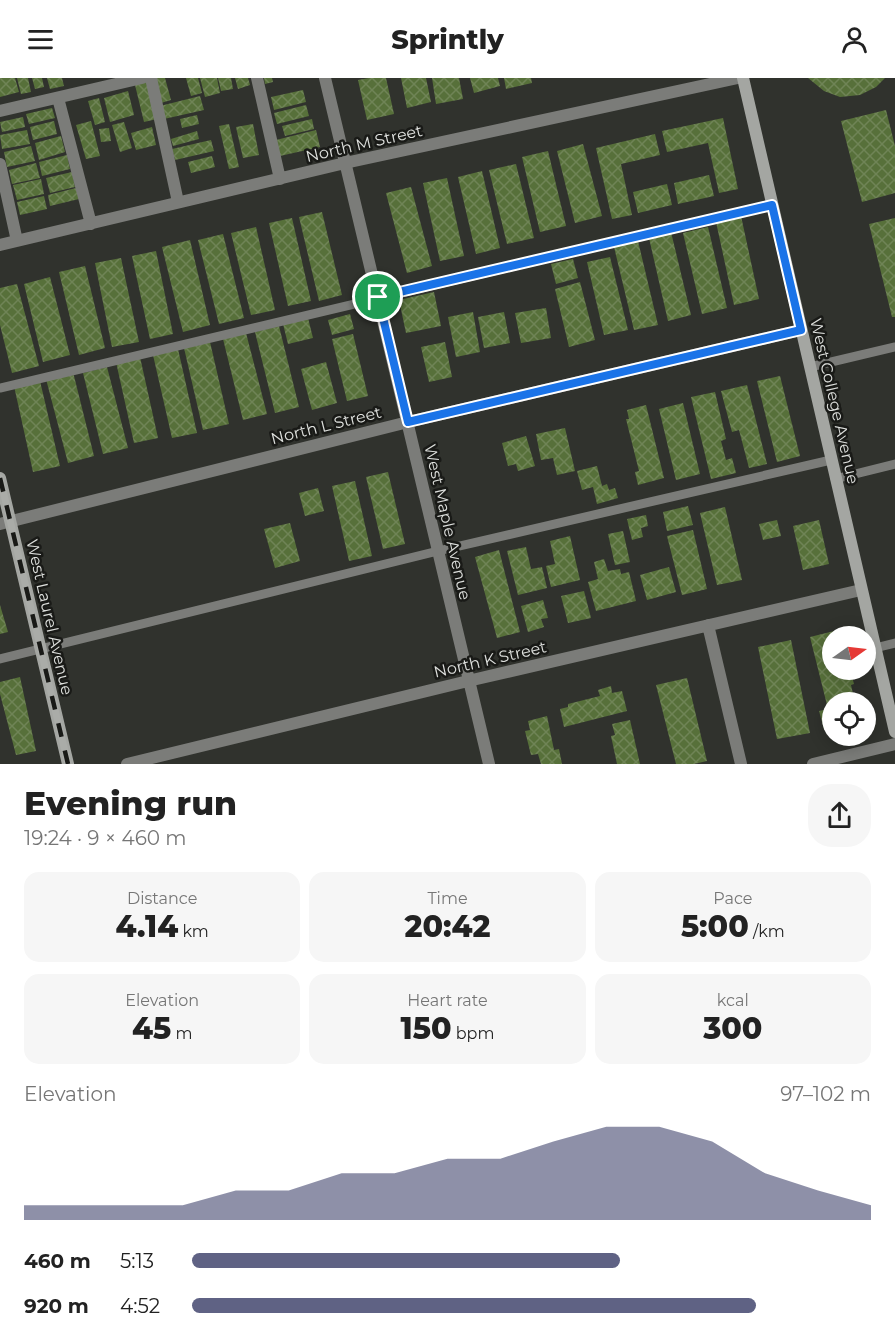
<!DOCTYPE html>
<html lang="en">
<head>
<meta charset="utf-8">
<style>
  :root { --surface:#fff; --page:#f6f6f6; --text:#222; --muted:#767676; --accent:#5f6284 }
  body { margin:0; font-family:Montserrat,sans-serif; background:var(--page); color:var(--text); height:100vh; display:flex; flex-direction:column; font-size:22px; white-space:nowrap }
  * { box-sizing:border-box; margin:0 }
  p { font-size:20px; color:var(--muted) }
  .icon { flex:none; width:33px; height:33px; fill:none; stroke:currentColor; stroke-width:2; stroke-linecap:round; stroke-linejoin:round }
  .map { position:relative; height:686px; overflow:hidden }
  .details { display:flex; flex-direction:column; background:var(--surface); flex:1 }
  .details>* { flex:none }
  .needle { width:39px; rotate:76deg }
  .tools { position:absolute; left:822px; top:548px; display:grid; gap:12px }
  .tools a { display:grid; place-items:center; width:54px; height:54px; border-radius:50%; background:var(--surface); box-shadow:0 3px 15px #0003; font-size:30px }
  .pin { position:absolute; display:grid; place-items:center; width:51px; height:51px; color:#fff; margin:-26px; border:3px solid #fff; border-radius:50%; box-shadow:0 2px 6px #0007 }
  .round { display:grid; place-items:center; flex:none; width:63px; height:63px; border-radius:24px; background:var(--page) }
  .summary { display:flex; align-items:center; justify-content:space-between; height:102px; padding:0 24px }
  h1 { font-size:33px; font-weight:800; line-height:45px }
  .figures { display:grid; grid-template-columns:repeat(3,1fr); gap:9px; height:102px; padding:6px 24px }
  .figures div { display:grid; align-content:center; border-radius:15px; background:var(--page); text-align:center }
  .figures b { font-size:30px; font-weight:800 }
  .figures small { font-size:16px; font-weight:400 }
  .figures p { font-size:16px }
  .chart { height:168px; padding:12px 24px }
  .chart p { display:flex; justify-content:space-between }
  .chart svg { width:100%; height:108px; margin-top:6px; fill:var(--accent); opacity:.7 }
  ul { padding:0 24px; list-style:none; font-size:20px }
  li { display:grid; grid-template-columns:96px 72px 1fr; align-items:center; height:45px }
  li i { height:15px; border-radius:8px; background:var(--accent) }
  header { display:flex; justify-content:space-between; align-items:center; height:78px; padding:0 24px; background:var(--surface); font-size:27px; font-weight:800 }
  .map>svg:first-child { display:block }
  .building { fill:url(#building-cross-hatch) }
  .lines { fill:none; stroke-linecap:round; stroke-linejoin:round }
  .lane { stroke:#7b7c79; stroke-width:9 }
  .street { stroke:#7b7c79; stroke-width:12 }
  .secondary { stroke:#a4a6a2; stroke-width:12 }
  .rail-casing { stroke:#aaaca8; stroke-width:7 }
  .rail { stroke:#191a17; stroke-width:4.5; stroke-dasharray:14; stroke-linecap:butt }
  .route-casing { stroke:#fff; stroke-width:12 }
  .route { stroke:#1a73e8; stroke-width:8 }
  .labels { text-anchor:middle; stroke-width:5; stroke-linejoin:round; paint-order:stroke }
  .street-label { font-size:16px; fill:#dfe1de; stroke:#191a17 }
</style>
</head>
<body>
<header><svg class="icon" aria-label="menu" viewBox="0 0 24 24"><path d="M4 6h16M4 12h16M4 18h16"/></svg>Sprintly<svg class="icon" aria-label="person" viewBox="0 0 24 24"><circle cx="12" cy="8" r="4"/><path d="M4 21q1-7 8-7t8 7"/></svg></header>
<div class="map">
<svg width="895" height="686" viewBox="0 0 895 686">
  <defs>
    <pattern id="building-cross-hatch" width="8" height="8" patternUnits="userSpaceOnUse" patternTransform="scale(1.5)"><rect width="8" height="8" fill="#57703a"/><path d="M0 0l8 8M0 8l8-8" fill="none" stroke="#6f8456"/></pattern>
  </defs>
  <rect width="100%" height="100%" fill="#30322d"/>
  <path class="building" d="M0,0h15l4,14 -19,5z
    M17,0h11l3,14 -10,2z
    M32,0h10l2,9 -9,2z
    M47,0h15l2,8 -14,3z
    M156,0h9l6,22 -10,3z
    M186,0h12l4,15 -11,3z
    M200,0h17l3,15 -15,4z
    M218,0h13l2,11 -12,2z
    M235,0h13l2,7 -12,4z
    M264,0h8l1,4 -8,2z
    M369,0h17l8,36 -27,6 -9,-40z
    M401,0h25l5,24 -24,6z
    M432,0h27l4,21 -27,5z
    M470,0h28l2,8 -26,7z
    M504,0h27l1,5 -26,6z
    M808,0h77l-9,9 -16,8 -20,2 -16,-6z
    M152,3l9,37 -17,4 -9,-37z
    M303,12l3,12 -32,8 -3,-13z
    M128,13l6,24 -24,7 -6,-24z
    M200,18l4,14 -40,9 -4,-13z
    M99,20l6,24 -10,3 -7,-24z
    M306,27l3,11 -32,8 -3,-11z
    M52,30l3,10 -26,6 -3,-10z
    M886,32l9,36v47l-33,9 -21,-81z
    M197,37l2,9 -17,4 -2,-9z
    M23,39l2,10 -23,5 -2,-10z
    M723,40l15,71 -19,4 -11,-50 -41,9 -5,-21z
    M312,41l2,10 -29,7 -3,-10z
    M54,43l3,13 -24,6 -3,-13z
    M91,43l9,35 -14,3 -10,-34z
    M124,44l8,26 -12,4 -8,-27z
    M229,46l10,43 -10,2 -10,-43z
    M253,46l6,31 -16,3 -7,-31z
    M152,49l4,18 -20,5 -5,-17z
    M109,50l2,13 -10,1 -2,-13z
    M27,52l3,14 -28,5 -2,-14z
    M316,52l4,17 -40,9 -4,-16z
    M197,53l2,8 -26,7 -2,-7z
    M655,56l5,21 -39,9 11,51 -20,4 -16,-71z
    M61,58l4,16 -26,8 -4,-17z
    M211,62l3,11 -39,9 -3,-11z
    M583,66l19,72 -27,7 -18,-72z
    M31,68l4,15 -28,6 -3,-15z
    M548,73l18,75 -26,6 -18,-75z
    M67,77l3,14 -28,7 -3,-14z
    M212,78l3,11 -24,6 -3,-11z
    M36,85l4,15 -28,6 -3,-14z
    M516,86l18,74 -27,6 -18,-74z
    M482,93l18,77 -24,6 -18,-77z
    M72,94l3,15 -25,6 -4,-15z
    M709,97l5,21 -36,8 -4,-21z
    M447,100l17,78 -24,5 -17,-78z
    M41,101l3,15 -27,6 -4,-15z
    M667,106l5,21 -34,8 -5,-21z
    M411,109l21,79 -25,7 -21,-80z
    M76,110l3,11 -29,7 -2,-11z
    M44,118l3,13 -27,6 -3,-13z
    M322,134l20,83 -23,6 -20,-84z
    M741,138l18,83 -25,6 -18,-83z
    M292,140l19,83 -23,5 -19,-83z
    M895,140v99h-3l-23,-93z
    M256,149l19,83 -24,5 -20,-82z
    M708,149l19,81 -25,6 -19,-81z
    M671,154l20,83 -23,6 -19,-83z
    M223,156l21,84 -25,6 -21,-84z
    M190,162l20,85 -27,7 -21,-85z
    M638,163l20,84 -24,5 -20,-83z
    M156,173l17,83 -23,5 -18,-83z
    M610,179l18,73 -24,5 -17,-73z
    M121,180l18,84 -27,5 -17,-84z
    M573,181l5,19 -22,6 -5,-20z
    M85,188l20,82 -26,7 -20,-83z
    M50,199l20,78 -27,7 -19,-78z
    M580,204l15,58 -26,7 -14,-58z
    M17,206l22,82 -27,7 -12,-48v-37z
    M434,214l7,34 -35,7 -7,-33z
    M546,230l5,30 -30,5 -6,-30z
    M473,234l7,40 -24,5 -8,-40z
    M504,234l6,31 -26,5 -6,-31z
    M350,236l4,15 -22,6 -4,-15z
    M308,240l5,20 -25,6 -5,-20z
    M279,248l20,81 -24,6 -20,-81z
    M246,255l21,81 -24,6 -20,-81z
    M353,256l15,62 -21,5 -15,-62z
    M210,264l19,82 -26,6 -19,-82z
    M445,264l7,35 -23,5 -8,-35z
    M178,271l19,84 -25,5 -19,-83z
    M140,279l18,81 -24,5 -18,-81z
    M326,284l11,41 -25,7 -11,-41z
    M107,289l21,81 -25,6 -20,-81z
    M73,294l21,84 -26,7 -22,-84z
    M780,298l20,80 -23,6 -20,-81z
    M40,303l20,85 -27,6 -19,-86z
    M747,307l20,79 -18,4 -10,-38 -7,2 -11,-41z
    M715,314l11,47 -5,2 5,19 6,-2 4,15 -25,6 -20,-82z
    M683,325l17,71 -24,6 -17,-71z
    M646,327l18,73 -26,7 -3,-13 4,-1 -13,-52h3l-2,-9z
    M565,350l10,43 -18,4 -4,-17 -12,2 -5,-26z
    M526,358l9,30 -17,5 -2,-7 -8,2 -6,-23z
    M597,388l5,20 5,-2 2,6 6,-2 3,10 -21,6 -4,-17 -11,3 -5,-19z
    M388,394l17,72 -22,5 -17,-72z
    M355,403l17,75 -23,5 -17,-75z
    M318,410l6,23 -19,5 -6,-23z
    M688,428l5,19 -26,6 -4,-19z
    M725,429l17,73 -25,5 -17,-72z
    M646,437l2,11 -7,2 2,9 -11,3 -5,-21z
    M777,442l4,16 -18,4 -4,-16z
    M819,442l10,44 -26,6 -10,-44z
    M290,445l10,38 -25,7 -11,-39z
    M693,452l14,59 -25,6 -15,-59z
    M623,453l7,31 -15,3 -7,-31z
    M570,458l10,44 -29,7 -5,-21 9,-2 -5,-23z
    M526,469l5,22 11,-2 5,21 -29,7 -11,-44z
    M499,472l21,82 -23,6 -22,-81z
    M604,481l4,12 12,-2 1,5 8,-2 7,29 -40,10 -8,-29 10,-3 -4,-17z
    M669,489l7,25 -29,8 -7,-25z
    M584,513l7,27 -23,5 -7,-27z
    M543,522l5,18 -7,1 3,8 -16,5 -7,-26z
    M0,527l8,27 -8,2z
    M834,553l1,5h-3v33h18l4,15 -3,1 4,17h-23v24l-8,3 -5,-18 9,-2 -18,-72z
    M791,562l19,93 -33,6 -19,-92z
    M20,599l16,74 -20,4 -16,-61v-12z
    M687,600l20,83 -13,3h-18l-20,-79z
    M611,608l1,7 10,-2 5,20 -63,16 -4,-18 8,-2v-3l32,-8 -2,-6z
    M547,638l7,34 5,-1 3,15h-21l-3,-10 -7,1 -6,-24 5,-1 -2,-9z
    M630,642l10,44h-23l-6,-28 4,-1 -3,-11z"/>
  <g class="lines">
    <path class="lane" d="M810,289l85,-20
      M0,310l772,-183
      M835,401l60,-15
      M875,570l20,-5
      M0,581l438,-108 393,-91"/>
    <path class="street" d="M151,0l27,124
      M257,0l23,101
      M325,0l164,686
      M58,20l33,126
      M0,33l142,-33
      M0,86l17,77
      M0,167l345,-82 393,-85
      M0,446l408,-102 393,-92
      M708,547l33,139
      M127,686l341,-83 393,-91
      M813,686l82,-20"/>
    <path class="secondary" d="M743,0l152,654
      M0,400l68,286"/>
    <g class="rail-casing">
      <path id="rail" d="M0,400l68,286"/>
    </g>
    <use href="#rail" class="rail"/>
  </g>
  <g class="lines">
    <g class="route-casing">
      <path id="route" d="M772,127l29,125 -393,92 -30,-125z"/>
    </g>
    <use href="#route" class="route"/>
  </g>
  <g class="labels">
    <g class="street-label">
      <text transform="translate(364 65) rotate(-13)" y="6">North M Street</text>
      <text transform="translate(835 323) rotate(77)" y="6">West College Avenue</text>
      <text transform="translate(326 347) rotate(-14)" y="6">North L Street</text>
      <text transform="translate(448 444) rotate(77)" y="6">West Maple Avenue</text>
      <text transform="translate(50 539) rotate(77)" y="6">West Laurel Avenue</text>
      <text transform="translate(490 581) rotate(-13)" y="6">North K Street</text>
    </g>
  </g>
</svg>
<div class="tools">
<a><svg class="needle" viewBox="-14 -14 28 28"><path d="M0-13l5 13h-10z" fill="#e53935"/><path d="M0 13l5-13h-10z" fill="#767676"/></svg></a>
<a><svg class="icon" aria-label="locate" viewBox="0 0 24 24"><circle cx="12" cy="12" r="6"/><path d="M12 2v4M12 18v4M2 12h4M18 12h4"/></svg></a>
</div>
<div class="pin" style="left:378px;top:219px;background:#1e9e55"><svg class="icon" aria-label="arrive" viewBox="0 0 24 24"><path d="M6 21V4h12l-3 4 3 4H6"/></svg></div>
</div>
<section class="details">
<div class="summary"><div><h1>Evening run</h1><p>19:24 · 9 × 460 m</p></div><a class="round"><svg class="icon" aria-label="share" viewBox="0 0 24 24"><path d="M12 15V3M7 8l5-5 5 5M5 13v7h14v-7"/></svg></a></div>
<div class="figures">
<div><p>Distance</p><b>4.14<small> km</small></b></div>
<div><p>Time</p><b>20:42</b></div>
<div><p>Pace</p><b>5:00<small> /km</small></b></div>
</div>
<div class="figures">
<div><p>Elevation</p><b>45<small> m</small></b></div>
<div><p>Heart rate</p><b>150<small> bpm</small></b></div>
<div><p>kcal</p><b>300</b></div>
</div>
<div class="chart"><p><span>Elevation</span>97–102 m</p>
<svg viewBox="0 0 160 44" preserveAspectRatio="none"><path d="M0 44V38L10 38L20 38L30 38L40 32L50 32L60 25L70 25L80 19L90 19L100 12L110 6L120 6L130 12L140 25L150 32L160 38V44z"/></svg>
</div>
<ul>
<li><b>460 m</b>5:13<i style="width:63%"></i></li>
<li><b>920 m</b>4:52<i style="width:83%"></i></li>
</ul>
</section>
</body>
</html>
